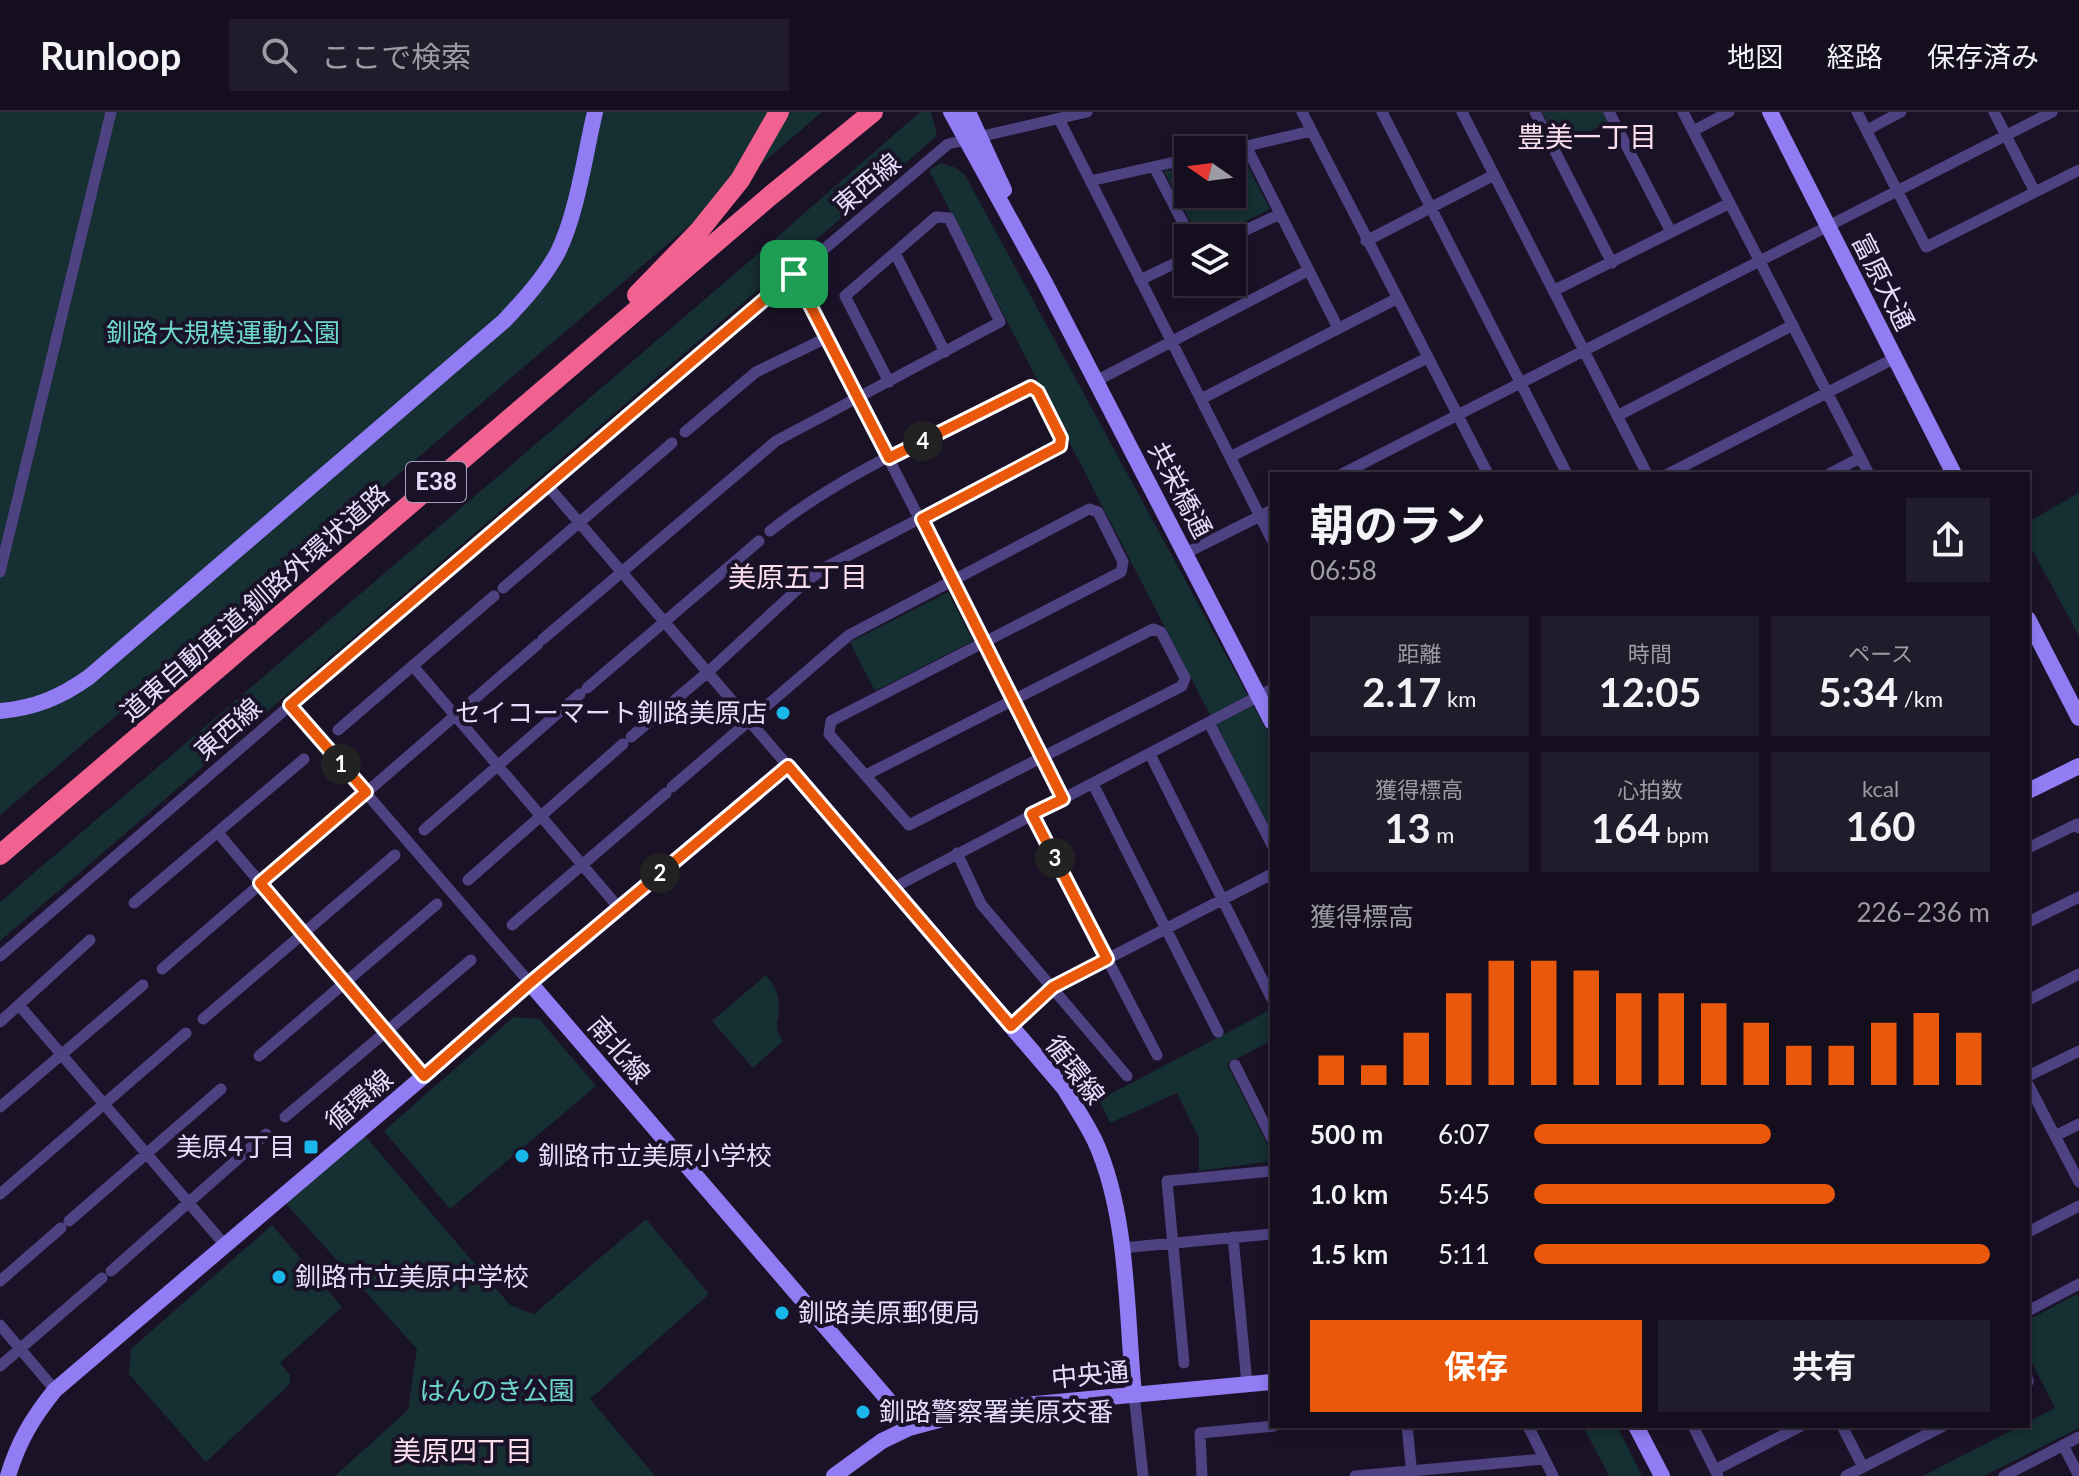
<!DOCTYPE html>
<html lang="ja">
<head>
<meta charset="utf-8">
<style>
  :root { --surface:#140e1e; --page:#211c2b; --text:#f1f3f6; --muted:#9d9ca4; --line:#332e3c; --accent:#ea580c }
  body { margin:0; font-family:Lato,"Noto Sans JP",sans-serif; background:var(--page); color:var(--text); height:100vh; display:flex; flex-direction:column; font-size:30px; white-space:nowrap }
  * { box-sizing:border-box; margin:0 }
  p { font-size:26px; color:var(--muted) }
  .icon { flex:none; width:44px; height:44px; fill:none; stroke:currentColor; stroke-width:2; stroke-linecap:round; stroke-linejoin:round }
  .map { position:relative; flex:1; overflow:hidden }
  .drawer { position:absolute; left:1270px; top:360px; width:760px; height:956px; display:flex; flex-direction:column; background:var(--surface); border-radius:0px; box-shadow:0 4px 12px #0003,0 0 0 2px var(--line) }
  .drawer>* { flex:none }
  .needle { width:52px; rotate:284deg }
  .fabs { position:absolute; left:1174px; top:24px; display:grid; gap:16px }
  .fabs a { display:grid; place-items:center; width:72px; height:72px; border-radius:0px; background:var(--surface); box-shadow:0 4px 12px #0003,0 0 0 2px var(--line); font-size:40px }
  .pin { position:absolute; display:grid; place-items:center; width:68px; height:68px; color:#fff; margin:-34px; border-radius:16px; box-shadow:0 4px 12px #0006 }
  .km { position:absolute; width:40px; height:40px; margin:-20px; border-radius:50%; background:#222; color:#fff; font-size:22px; line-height:40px; text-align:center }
  .round { display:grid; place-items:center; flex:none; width:84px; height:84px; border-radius:0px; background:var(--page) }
  .overview { display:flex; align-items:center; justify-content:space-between; height:136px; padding:0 40px }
  h1 { font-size:44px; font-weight:700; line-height:60px }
  .figures { display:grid; grid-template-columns:repeat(3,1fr); gap:12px; height:136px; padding:8px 40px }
  .figures div { display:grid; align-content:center; border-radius:0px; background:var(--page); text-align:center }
  .figures b { font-size:40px; font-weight:700 }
  .figures small { font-size:22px; font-weight:400 }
  .figures p { font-size:22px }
  .chart { height:224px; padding:16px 40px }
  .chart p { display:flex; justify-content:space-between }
  .chart svg { width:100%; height:144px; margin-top:8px; stroke:var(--accent); stroke-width:6 }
  .primary-button { display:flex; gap:16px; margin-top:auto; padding:16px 40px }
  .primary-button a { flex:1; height:92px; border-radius:0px; background:var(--accent); color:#fff; font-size:32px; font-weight:700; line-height:92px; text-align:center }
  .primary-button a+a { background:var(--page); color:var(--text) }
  ul { padding:0 40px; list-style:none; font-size:26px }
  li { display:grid; grid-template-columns:128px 96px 1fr; align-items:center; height:60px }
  li i { height:20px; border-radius:10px; background:var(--accent) }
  header { display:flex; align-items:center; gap:48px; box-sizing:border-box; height:112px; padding:0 40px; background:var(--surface); border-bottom:2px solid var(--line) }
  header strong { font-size:38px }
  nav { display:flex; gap:44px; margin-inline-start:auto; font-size:28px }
  .search { width:560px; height:72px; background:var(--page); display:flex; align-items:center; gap:20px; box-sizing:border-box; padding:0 28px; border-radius:0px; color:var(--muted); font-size:30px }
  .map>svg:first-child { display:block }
  .green { fill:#162f32 }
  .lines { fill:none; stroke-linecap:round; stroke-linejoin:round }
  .street { stroke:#4e4283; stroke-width:11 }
  .secondary { stroke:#917cf4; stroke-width:16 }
  .highway { stroke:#f26291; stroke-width:20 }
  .route-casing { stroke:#fff; stroke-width:16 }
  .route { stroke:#ea580c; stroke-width:10 }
  .poi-dot { fill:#1ab7eb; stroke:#1a1328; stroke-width:3 }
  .labels { text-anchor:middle; stroke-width:8; stroke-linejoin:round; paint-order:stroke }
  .shield { fill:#1a1328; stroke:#a8a0bc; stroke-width:2 }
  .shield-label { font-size:24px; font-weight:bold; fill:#e5ddfc }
  .street-label { font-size:26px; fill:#e5ddfc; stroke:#1a1328 }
  .park-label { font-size:26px; fill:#6ed7cd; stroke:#1a1328 }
  .poi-label { font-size:26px; fill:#e5ddfc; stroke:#1a1328; text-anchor:start }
  .neighbourhood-label { font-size:28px; fill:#fcdfed; stroke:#1a1328 }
</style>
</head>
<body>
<header>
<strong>Runloop</strong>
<div class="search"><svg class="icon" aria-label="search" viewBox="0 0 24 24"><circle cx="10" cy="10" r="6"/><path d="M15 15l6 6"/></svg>ここで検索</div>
<nav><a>地図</a><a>経路</a><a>保存済み</a></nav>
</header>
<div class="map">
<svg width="2079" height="1364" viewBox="0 0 2079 1364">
  <rect width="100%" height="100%" fill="#1a1328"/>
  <path class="green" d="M0,0h822l-822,703z
    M920,0h11l6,24 -937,805v-39l752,-643z
    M1542,0h61l6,10 -49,24z
    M1242,43l28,54 -58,29h-13l-35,-67 24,-5v28h44v-37z
    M941,51l13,4 11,8 307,565v95l-343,-665z
    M2079,381v143l-51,-94v-20z
    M948,480l25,49 -98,50 -25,-49z
    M766,863c7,9 13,18 13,30 1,18 -8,19 4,36l-30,27 -41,-47z
    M1272,897v31l-45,24 45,90v7l-73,10v-33l-22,-45 -67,30 -11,-23z
    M514,905l25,2 57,67 -146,123 -66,-78z
    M360,1018l150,175 24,9 112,-95 63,75 -119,105 65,77h-320l73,-66 9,-61 -137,-152z
    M272,1113l70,82 -62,56 10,12v9l-84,78 -77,-88 2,-25z
    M2077,1182l2,5v129l-95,48h-61l97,-50h8v-4l27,-14 -27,-53v-35z
    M1583,1314h34l25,50h-33z"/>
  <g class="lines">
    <path class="street" d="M1302,0l186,362
      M1382,0l185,362
      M1462,0l185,362
      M1535,0l77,151
      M1609,0l62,120
      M1683,0l186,362
      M1857,0l69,135 153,-77
      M1994,0l41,80
      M1059,7l213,421
      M1867,18l34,-18
      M1693,19l36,-19
      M1246,34l92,182
      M1230,38l81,-19
      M1154,55l37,71
      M1090,69l98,-22
      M1229,126l51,-24
      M1366,129l128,-66
      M895,141l50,99
      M794,162l269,525
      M1140,168l48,-23
      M1553,179l177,-88
      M1096,269l213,-111
      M1201,287l195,-100
      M1617,304l176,-91
      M685,320l71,-60 70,-34
      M1230,345l197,-99
      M1342,362l710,-362
      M1668,362l227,-116
      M1829,362l31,-16
      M547,373l241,281
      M770,419c77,-61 173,-100 261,-144l7,5 23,46 -1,8 -234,121 -15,11
      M1186,441l86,-43
      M0,460l111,-460
      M503,476l169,-145
      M543,527l233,-198 224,-119 -51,-104 -13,-1 -91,79 44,86
      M413,554l206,242
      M587,576l172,-147
      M290,593l240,278
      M1209,611l63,122
      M338,618l156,-134
      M631,625l77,-65 93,-86
      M1150,642l122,245
      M1093,672l125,248
      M672,675l177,-152 240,-126 9,3 25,50 -2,10 -290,149 -2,13 80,91 273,-139 3,-8 -24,-46 -8,-3 -287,146
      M1032,702l125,241
      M424,718l156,-136
      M219,722l205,242
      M2028,736l49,-24 2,4
      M957,741l24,51 146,172
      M468,768l155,-136
      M893,776l379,-199
      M134,791l170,-144
      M2028,810l51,-25
      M512,813l154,-132
      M0,844l464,-401 484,-411 139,-32
      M162,857l376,-325
      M2028,888l51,-26
      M19,893l205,239
      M203,907l192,-164
      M0,910l90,-82
      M1011,914l42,-39 219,-113
      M259,944l178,-152
      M1235,953l37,74
      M2028,964l51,-25
      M2028,972l51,98
      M0,995l143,-122
      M285,1005l186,-157
      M2055,1024l24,-12
      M0,1082l186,-161
      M69,1109l152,-132
      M2028,1120l51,-26
      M1233,1125l14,147
      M1121,1136l151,-14
      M111,1159l155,-137
      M0,1169l61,-53
      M2028,1199l51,-27
      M0,1213l55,65
      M1184,1251l-17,-182 105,-10
      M0,1254l102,-88
      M2028,1268v2
      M1134,1282l9,82
      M1407,1314l5,49
      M1528,1314l25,50
      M1693,1314l25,50
      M1842,1314l21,41
      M2063,1333l16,31
      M1715,1358l86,-44
      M1202,1364l-2,-43 74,-7
      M1355,1364l189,-17
      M1846,1364l97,-50
      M2004,1364l75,-39"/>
    <path class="secondary" d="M951,0l93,169 228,441
      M968,0l36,78
      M1770,0l184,362
      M2028,507l51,99
      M0,599c35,-3 61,-14 89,-34l415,-356c20,-21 40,-43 54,-69 19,-38 27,-98 37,-140
      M2028,679l51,-25
      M530,871l366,426 13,19
      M1636,1314l26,50
      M8,1364c10,-34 25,-59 47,-86l369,-314 106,-93 258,-217 276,322c10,17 22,34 31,53 34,75 31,172 39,253
      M834,1364l48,-35 27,-13 71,-19 292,-27"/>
    <path class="highway" d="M637,183l62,-64 41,-51 39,-68
      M0,743l770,-659 103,-84"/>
  </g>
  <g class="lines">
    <g class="route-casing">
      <path id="route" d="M794,162l95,184 142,-71 7,5 23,46 -1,8 -138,73 141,280 -31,15 75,145 -54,28 -42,39 -223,-260 -258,217 -106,93 -164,-193 106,-91 -76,-87z"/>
    </g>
    <use href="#route" class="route"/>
  </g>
  <g class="poi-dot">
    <circle cx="783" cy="601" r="8"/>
    <rect x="303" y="1027" width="16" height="16" rx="4"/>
    <circle cx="522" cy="1044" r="8"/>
    <circle cx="279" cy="1165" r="8"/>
    <circle cx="782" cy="1201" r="8"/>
    <circle cx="863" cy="1300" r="8"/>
  </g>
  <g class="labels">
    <rect class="shield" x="406" y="350" width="60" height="40" rx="6"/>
    <g class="shield-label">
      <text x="436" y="378">E38</text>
    </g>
    <g class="street-label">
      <text transform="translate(867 72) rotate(-40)" y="9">東西線</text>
      <text transform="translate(1883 170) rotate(63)" y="9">富原大通</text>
      <text transform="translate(1180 378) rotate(62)" y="9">共栄橋通</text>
      <text transform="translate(255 491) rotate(-41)" y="9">道東自動車道;釧路外環状道路</text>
      <text transform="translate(228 617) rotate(-41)" y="9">東西線</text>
      <text transform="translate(619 938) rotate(49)" y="9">南北線</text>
      <text transform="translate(1075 958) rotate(53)" y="9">循環線</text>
      <text transform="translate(359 988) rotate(-40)" y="9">循環線</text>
      <text transform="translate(1090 1263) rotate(-5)" y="9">中央通</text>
    </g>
    <g class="park-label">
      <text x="223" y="230">釧路大規模運動公園</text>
      <text x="497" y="1288">はんのき公園</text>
    </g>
    <g class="poi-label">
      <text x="767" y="610" text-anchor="end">セイコーマート釧路美原店</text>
      <text x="295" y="1044" text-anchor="end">美原4丁目</text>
      <text x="538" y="1053">釧路市立美原小学校</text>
      <text x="295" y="1174">釧路市立美原中学校</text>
      <text x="798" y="1210">釧路美原郵便局</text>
      <text x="879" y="1309">釧路警察署美原交番</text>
    </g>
    <g class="neighbourhood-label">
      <text x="1587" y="35">豊美一丁目</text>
      <text x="798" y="475">美原五丁目</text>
      <text x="463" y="1349">美原四丁目</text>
    </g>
  </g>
</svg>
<div class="fabs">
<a><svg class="needle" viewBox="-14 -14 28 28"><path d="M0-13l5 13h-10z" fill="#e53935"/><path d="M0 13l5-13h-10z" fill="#9d9ca4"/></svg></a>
<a><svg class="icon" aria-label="layers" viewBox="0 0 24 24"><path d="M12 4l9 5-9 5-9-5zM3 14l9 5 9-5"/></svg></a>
</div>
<div class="pin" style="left:794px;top:162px;background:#1e9e55"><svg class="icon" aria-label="arrive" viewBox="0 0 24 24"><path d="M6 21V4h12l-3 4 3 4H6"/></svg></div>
<b class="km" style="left:341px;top:652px">1</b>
<b class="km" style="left:660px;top:761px">2</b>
<b class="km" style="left:1055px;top:746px">3</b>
<b class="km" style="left:923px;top:329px">4</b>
<section class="drawer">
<div class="overview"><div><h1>朝のラン</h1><p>06:58</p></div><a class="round"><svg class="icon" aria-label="share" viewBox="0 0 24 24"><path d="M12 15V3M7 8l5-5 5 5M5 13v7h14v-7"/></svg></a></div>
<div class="figures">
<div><p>距離</p><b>2.17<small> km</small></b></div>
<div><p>時間</p><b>12:05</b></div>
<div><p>ペース</p><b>5:34<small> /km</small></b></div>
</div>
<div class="figures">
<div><p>獲得標高</p><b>13<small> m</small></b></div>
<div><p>心拍数</p><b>164<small> bpm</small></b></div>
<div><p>kcal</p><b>160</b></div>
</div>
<div class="chart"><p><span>獲得標高</span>226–236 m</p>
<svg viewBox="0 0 160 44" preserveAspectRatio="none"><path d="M5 44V35M15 44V38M25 44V28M35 44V16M45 44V6M55 44V6M65 44V9M75 44V16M85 44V16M95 44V19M105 44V25M115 44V32M125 44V32M135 44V25M145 44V22M155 44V28"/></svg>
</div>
<ul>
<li><b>500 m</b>6:07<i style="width:52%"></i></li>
<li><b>1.0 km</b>5:45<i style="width:66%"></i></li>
<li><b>1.5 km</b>5:11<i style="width:100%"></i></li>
</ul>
<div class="primary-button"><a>保存</a><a>共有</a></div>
</section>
</div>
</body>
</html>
